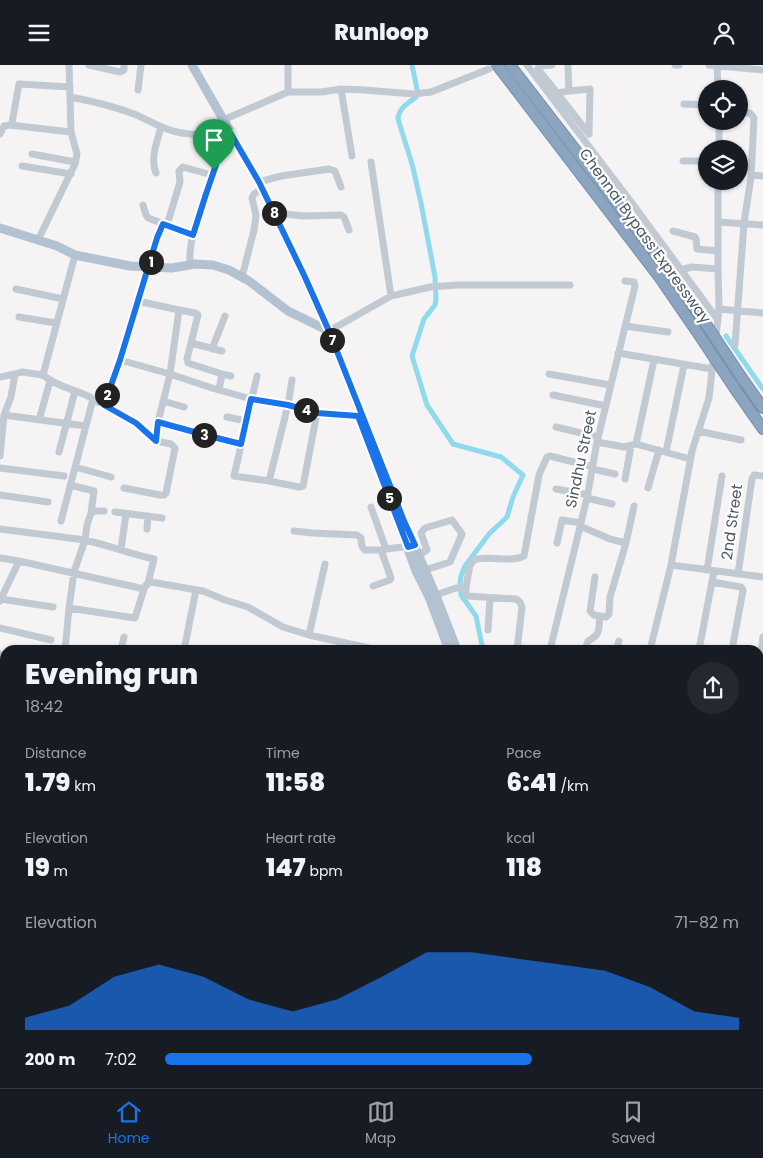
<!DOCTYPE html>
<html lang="en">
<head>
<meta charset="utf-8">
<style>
  :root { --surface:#171b24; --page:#242831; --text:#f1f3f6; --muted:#9ea1a6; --line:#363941; --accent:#1a73e8 }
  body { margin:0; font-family:Poppins,sans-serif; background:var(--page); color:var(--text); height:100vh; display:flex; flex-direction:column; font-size:19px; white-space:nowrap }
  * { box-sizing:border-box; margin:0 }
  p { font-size:16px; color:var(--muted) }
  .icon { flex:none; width:28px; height:28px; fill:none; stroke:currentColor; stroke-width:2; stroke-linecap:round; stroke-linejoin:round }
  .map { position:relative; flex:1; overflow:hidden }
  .side { position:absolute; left:0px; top:580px; width:764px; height:444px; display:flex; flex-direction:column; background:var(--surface); border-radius:15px 15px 0 0; box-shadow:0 1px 4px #0004 }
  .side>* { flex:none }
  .controls { position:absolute; left:698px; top:15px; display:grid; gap:10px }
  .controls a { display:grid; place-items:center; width:50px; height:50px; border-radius:50%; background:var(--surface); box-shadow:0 1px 4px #0004; font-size:25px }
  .pin { position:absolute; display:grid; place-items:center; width:42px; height:42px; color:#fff; margin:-51px -21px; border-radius:50% 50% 50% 0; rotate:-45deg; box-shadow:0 0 5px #0007 }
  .pin .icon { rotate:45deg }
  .km { position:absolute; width:25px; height:25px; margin:-12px; border-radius:50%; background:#222; color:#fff; font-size:14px; line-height:25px; text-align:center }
  .round { display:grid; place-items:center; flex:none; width:52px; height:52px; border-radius:26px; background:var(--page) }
  .summary { display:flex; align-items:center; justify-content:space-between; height:85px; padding:0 25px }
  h1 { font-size:28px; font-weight:800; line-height:38px }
  .metrics { display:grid; grid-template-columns:repeat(3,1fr); gap:8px; height:85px; padding:5px 25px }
  .metrics div { display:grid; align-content:center }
  .metrics b { font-size:25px; font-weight:800 }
  .metrics small { font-size:14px; font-weight:400 }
  .metrics p { font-size:14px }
  .chart { height:140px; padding:10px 25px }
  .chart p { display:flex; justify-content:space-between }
  .chart svg { width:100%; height:90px; margin-top:5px; fill:var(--accent); opacity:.7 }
  ul { padding:0 25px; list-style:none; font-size:16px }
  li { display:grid; grid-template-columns:80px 60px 1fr; align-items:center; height:38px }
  li i { height:12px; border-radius:6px; background:var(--accent) }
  header { display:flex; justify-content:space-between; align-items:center; height:65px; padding:0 25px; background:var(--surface); font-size:22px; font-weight:800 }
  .tab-bar { display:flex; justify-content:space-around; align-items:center; height:70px; border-top:1px solid var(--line); background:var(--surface); font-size:14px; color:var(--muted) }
  .tab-bar a { display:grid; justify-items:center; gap:2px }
  .tab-bar .selected { color:var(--accent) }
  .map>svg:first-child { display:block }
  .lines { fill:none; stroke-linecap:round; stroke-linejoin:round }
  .stream { stroke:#90daee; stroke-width:1 }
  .canal { stroke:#90daee; stroke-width:5 }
  .highway-casing { stroke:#7690ad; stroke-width:12 }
  .minor { stroke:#c1cad2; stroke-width:7 }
  .major { stroke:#b3c2d1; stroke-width:9 }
  .highway { stroke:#8ba5c1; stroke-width:10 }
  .highway-bridge-casing { stroke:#7690ad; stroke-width:12; stroke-linecap:butt }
  .highway-bridge { stroke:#8ba5c1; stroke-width:10 }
  .route-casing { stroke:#fff; stroke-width:10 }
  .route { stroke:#1a73e8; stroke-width:6 }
  .labels { text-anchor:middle; stroke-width:4.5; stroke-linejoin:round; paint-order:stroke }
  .street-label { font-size:15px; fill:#4a5661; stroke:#fff }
</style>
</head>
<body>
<header><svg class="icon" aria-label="menu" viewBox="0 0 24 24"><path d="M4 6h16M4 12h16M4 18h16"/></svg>Runloop<svg class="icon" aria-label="person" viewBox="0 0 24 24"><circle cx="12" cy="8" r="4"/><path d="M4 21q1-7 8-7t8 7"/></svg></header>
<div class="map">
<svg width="763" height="1023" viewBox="0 0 763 1023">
  <rect width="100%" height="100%" fill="#f5f3f3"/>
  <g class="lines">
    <path class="stream" d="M408,1023v-4"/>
    <path class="canal" d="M412,0l5,24 -1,8c-8,7 -17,10 -18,22l14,45 9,39 14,74 1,22 -1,6 -11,14 -12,37 15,49 26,39 48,13 22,18 -10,22 -6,20 -18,17 -24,32 -4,10 -1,8 1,11 15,21 7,34
      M726,271l37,53"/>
    <g class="highway-casing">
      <path id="highway" d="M497,0l163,213 35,51
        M510,0l156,202 36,51
        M742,313l21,30
        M735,324l28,40"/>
    </g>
    <path class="minor" d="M89,0l31,7 4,-2v-5
      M527,0l105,138 86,117
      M552,0l-13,1 -1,3 19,24
      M568,0l1,26 -12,2 32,41
      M675,0h4
      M709,0l54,5
      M717,0l1,24
      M341,24l11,67
      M138,25l3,-25
      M569,26l21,-2 -1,45
      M288,27v-27
      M70,32c22,4 43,9 64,17 15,6 27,15 43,18 18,4 36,3 54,2
      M684,39l22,1
      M223,55l65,-28h34l19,-3 23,1 50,4 17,-2 58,-23
      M10,60l61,7
      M0,69l4,-8 6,-1 2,-2 7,-39 51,3
      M719,84v-28
      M32,89l43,8
      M683,96h23
      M371,97l20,134
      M22,101l49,8
      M156,108c-6,-15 1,-31 5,-46
      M751,110l12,1
      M259,117l22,-6 48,-7 6,2 6,16
      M143,140l3,10 2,3 45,17
      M274,148l30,3 37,-1 3,2 5,13
      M718,157l45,3
      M163,159l-6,14 -37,122 50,14 42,14 39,11 37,6 29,8 46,3
      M167,160l13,-43 -1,-11 4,-4 29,8
      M673,166l22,6 1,2 1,10 21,2
      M38,175l37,-76 2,-10 -6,-22 -2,-67
      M75,190l-32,120c14,12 31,14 47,22 5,3 9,6 14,8l16,-45
      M190,200c-2,-34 16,-68 26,-100 3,-10 4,-20 5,-30
      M681,205l11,-3 26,2
      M242,212l12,-47 2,-15 -4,-17 2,-4 8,-6
      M16,224l47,10
      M138,236l41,9 -9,64 -12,48 51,14 32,8
      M719,244l44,4
      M179,245l16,3 2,1 1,1 -11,44 1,4 34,11 -3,16
      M19,252l37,6
      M625,261l43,6
      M329,266l62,-35 39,-9 27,-2h113
      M191,278l31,8
      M735,280l9,-122 7,-46 3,-59 -4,-5 -11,-1
      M212,284l13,-33
      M618,288l94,16
      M222,309l9,2
      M549,309l61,11
      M257,311l-23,100 35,5
      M0,312l15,-3
      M292,315l-4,25 -19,76 30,6 4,-1 14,-73
      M553,330l53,11
      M163,336l21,6
      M104,340l32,18 20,18 15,3 4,4 -9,45 -2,2h-4l-36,-7
      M4,350l82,11
      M227,352l19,4
      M39,355l11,-39
      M556,362l42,10
      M698,366l43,9
      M156,376l2,-19
      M597,377l27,5 12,-3 54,15
      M636,379l18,-84
      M59,387l16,-61
      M666,387l18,-87
      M0,391l4,-41 7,-18 4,-23 7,-2 21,3
      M75,402l36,10
      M0,403l64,8
      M593,404l22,5
      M625,414l6,-33
      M70,420l24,6 -3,22
      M648,423l11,-38
      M556,424l32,6
      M0,430l48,7
      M587,433l25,6
      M371,442l15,42 -5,1 10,28 -1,2 -17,6
      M115,447l47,6
      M61,456l32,-122
      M580,461l30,13 16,4
      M0,464l85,11 2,-15 4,-12 4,-2h9
      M147,464l1,-13
      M294,466l19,2 44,2 4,3c0,5 0,9 4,12h16
      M557,478l5,-23 19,3
      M121,484l5,-35
      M386,484l25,-3
      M419,490l8,-5 -6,-17 4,-5 27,-8 10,14 -12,28 -25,8
      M0,493l19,3 -19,40
      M19,496l125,28 -9,29 -66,-10
      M671,500l92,12
      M707,505l15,-94
      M738,509l14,-95 2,-4 9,1
      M595,512l-5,34 4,4 12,2 3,-3 1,-17 16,-54 8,-37
      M712,517l29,5 2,3 -11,60
      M466,522v7l1,2 49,3 4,3 2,5 -5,43
      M144,524l2,-4 5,-3 52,9 22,9 23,7 35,20 26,8 69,15
      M433,531l23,-8 10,-1 4,-22 4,-5c15,-5 38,3 50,-4l15,-81 8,-18 3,-1 43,11
      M1,534l52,8
      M0,563l51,12
      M488,565l2,-32
      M309,570l16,-71
      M763,572l-2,17 2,2
      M65,585l4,-42 5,-36 11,-32c23,5 45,14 69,19l-6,24
      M121,585l3,-13
      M184,585l12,-60
      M550,585l37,-152 10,-56 38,-156 -1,-4 -9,-1
      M585,585l3,-9c13,-7 10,-10 12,-24
      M616,585l3,-9
      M650,585l21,-85 21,-114 17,-53 10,-89 -1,-40v-88
      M699,585l15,-79
      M0,589l5,2
      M759,614h4
      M0,667h5
      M759,702l4,3
      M759,723l4,-6
      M0,750l5,-16
      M759,809l4,-18
      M0,828l5,-1
      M0,862l5,1
      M0,892l5,1
      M0,937l5,1
      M0,958l5,1
      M0,991l2,8 -2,13
      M194,1019l14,4
      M315,1019l7,4
      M359,1019l1,4
      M390,1019v4
      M540,1019l30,4
      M630,1019l14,4
      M739,1019l14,4
      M276,1023v-4
      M336,1023l2,-4
      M440,1023l1,-4
      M469,1023l1,-4
      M504,1023v-4
      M668,1023l1,-4
      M707,1023l2,-4"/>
    <path class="major" d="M192,0l67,117 32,67 7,14 33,73 73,185 32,75 21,54
      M0,163l57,18 18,9 55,11 42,2 23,-4 18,1 16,5 20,11 39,30 41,20
      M396,451l20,55 13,26 20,53
      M759,971l4,5"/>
    <use href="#highway" class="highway"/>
    <g class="highway-bridge-casing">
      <path id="highway-bridge" d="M702,253l40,60
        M695,264l40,60"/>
    </g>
    <use href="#highway-bridge" class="highway-bridge"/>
  </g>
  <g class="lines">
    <g class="route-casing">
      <path id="route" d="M231,69l28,48 45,93 25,56 75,190 11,24 -7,2 -50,-131 -41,-3 -29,-8 -37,-6 -10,45 -32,-8 -51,-14 -2,19 -20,-18 -32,-18 16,-45 37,-122 6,-14 30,11 13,-41 10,-29 5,-30z"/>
    </g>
    <use href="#route" class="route"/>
  </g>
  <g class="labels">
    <g class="street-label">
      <text transform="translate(645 171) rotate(54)" y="5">Chennai Bypass Expressway</text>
      <text transform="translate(581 394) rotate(-78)" y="5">Sindhu Street</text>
      <text transform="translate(732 457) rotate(-82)" y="5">2nd Street</text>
    </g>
  </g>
</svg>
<div class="controls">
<a><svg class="icon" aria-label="locate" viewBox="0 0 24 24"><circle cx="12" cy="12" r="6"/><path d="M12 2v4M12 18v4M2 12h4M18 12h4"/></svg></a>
<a><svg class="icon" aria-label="layers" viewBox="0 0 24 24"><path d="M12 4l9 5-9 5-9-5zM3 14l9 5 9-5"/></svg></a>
</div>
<div class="pin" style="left:214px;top:105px;background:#1e9e55"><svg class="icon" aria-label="arrive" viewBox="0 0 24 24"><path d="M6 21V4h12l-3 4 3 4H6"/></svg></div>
<b class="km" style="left:151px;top:197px">1</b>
<b class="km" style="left:107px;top:330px">2</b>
<b class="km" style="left:204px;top:370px">3</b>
<b class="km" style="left:306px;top:345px">4</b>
<b class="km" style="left:389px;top:433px">5</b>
<b class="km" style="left:332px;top:275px">7</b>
<b class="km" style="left:274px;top:148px">8</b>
<section class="side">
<div class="summary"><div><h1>Evening run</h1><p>18:42</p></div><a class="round"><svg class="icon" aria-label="share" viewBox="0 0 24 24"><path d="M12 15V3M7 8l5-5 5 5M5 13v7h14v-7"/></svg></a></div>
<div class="metrics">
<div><p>Distance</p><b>1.79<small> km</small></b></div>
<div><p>Time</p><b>11:58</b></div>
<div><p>Pace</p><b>6:41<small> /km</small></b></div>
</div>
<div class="metrics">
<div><p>Elevation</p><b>19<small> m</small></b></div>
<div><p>Heart rate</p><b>147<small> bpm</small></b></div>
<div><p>kcal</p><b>118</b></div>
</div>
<div class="chart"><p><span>Elevation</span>71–82 m</p>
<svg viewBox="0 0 160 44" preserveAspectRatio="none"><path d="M0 44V38L10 32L20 18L30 12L40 18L50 29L60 35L70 29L80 18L90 6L100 6L110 9L120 12L130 15L140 23L150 35L160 38V44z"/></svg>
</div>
<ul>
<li><b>200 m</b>7:02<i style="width:64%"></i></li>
</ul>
</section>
</div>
<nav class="tab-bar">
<a class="selected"><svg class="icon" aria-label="home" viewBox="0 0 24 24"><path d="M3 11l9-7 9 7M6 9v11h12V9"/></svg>Home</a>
<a><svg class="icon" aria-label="map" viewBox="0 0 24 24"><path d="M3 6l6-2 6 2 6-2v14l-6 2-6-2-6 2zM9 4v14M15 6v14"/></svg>Map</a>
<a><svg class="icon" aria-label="saved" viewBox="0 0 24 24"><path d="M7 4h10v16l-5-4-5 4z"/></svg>Saved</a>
</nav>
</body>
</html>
